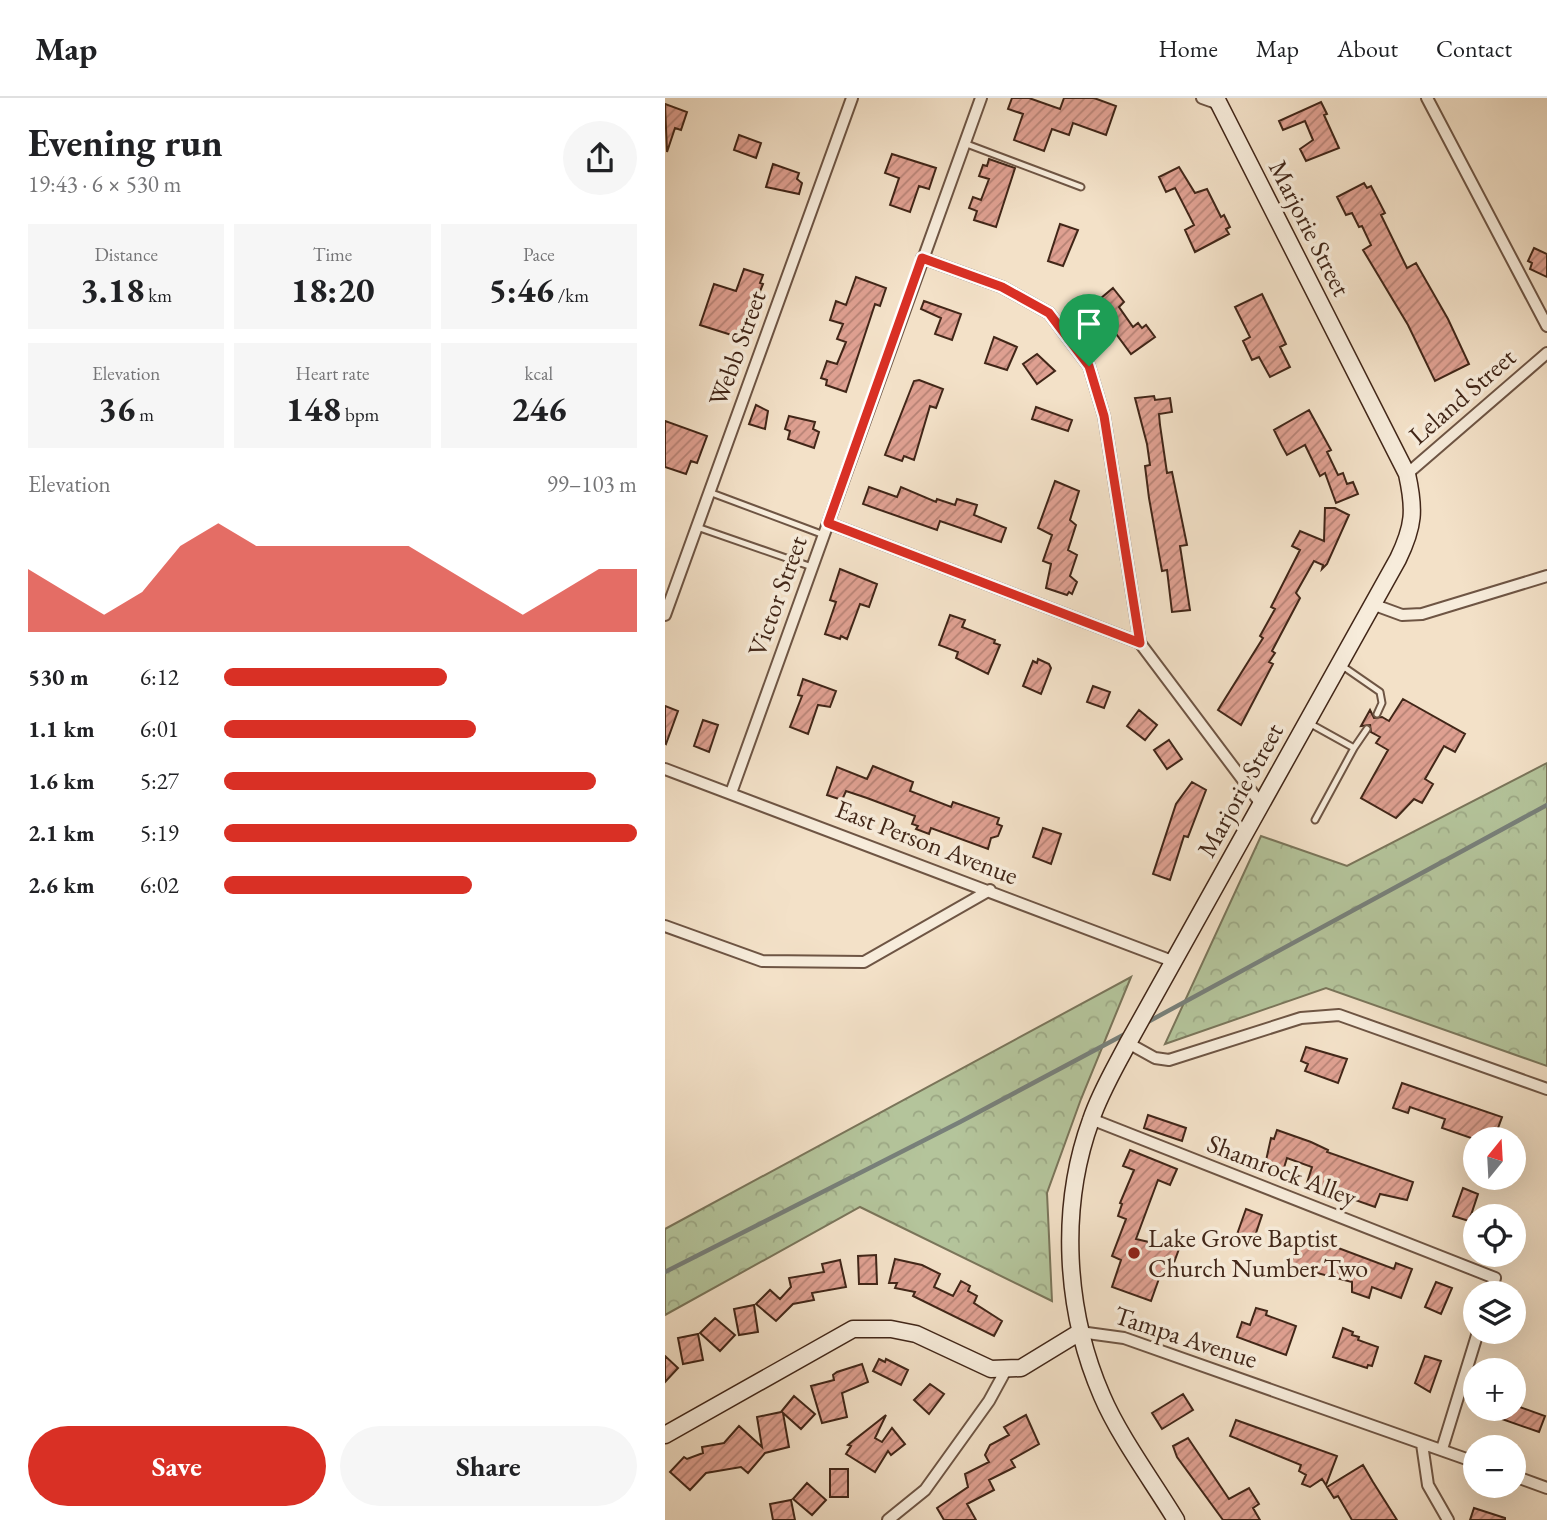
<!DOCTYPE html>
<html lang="en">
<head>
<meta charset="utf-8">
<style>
  :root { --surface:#fff; --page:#f6f6f6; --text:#202124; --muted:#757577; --line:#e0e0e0; --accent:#d93025 }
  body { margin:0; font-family:"EB Garamond",serif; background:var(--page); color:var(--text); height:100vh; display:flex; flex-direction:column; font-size:26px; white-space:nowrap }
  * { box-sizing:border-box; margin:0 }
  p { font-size:23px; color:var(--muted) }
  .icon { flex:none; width:38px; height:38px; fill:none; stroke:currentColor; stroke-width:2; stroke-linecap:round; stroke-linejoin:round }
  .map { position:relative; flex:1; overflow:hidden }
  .sheet { display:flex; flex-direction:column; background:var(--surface); width:665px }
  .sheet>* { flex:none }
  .needle { width:46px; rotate:18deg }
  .buttons { position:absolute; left:798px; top:1029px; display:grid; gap:14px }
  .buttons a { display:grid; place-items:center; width:63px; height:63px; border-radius:50%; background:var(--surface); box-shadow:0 7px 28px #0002; font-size:35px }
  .pin { position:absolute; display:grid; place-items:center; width:60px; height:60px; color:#fff; margin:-72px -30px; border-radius:50% 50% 50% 0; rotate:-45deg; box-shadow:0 0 7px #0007 }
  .pin .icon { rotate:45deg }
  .round { display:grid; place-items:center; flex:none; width:74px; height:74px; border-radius:37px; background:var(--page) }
  .overview { display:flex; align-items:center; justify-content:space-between; height:119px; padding:0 28px }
  h1 { font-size:38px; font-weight:700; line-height:52px }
  .figures { display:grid; grid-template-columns:repeat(3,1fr); gap:10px; height:119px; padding:7px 28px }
  .figures div { display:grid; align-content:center; border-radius:0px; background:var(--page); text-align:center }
  .figures b { font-size:35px; font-weight:700 }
  .figures small { font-size:19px; font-weight:400 }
  .figures p { font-size:19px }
  .chart { height:196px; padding:14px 28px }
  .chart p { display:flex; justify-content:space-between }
  .chart svg { width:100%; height:126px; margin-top:7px; fill:var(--accent); opacity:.7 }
  .primary-button { display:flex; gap:14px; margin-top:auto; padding:14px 28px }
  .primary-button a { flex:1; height:80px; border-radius:42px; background:var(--accent); color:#fff; font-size:28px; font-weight:700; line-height:80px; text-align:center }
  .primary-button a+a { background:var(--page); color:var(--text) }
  ul { padding:0 28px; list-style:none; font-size:23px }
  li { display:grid; grid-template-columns:112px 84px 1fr; align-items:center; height:52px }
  li i { height:18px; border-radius:9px; background:var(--accent) }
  header { display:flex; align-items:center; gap:42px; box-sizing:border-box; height:98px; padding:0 35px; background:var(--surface); border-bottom:2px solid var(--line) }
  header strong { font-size:33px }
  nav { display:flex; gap:38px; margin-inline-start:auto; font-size:24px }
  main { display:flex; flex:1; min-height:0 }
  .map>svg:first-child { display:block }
  .forest { fill:url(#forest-crowns); stroke:#7a755a; stroke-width:2 }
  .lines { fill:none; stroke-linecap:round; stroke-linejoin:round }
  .stream { stroke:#78807a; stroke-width:4.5 }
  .building { fill:url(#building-hatch); stroke:#412618; stroke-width:2 }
  .lane-casing { stroke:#6e5544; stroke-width:9 }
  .street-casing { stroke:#6e5544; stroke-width:14 }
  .secondary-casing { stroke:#412618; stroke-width:19 }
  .lane { stroke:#f7ecdb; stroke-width:5 }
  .street { stroke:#f7ecdb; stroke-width:10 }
  .secondary { stroke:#f7ecdb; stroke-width:16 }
  .route-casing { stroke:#fff; stroke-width:14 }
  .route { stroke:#d93025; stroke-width:9 }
  .poi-dot { fill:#8f2418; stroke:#f7ecdb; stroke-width:2.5 }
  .labels { text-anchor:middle; stroke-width:7; stroke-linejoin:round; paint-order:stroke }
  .street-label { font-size:26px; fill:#412618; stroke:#f7ecdb }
  .poi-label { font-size:26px; fill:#412618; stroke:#f7ecdb; text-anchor:start }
</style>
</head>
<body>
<header>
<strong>Map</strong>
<nav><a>Home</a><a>Map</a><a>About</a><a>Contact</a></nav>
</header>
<main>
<section class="sheet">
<div class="overview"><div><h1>Evening run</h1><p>19:43 · 6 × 530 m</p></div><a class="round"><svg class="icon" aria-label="share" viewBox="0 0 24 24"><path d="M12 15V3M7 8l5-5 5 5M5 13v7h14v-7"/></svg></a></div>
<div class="figures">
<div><p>Distance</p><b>3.18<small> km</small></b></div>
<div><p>Time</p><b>18:20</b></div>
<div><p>Pace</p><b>5:46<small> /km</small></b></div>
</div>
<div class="figures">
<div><p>Elevation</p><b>36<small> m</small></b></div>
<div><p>Heart rate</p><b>148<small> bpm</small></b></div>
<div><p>kcal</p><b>246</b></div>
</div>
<div class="chart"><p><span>Elevation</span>99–103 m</p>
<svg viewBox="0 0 160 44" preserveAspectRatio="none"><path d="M0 44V22L10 30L20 38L30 30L40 14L50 6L60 14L70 14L80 14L90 14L100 14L110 22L120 30L130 38L140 30L150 22L160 22V44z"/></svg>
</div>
<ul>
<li><b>530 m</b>6:12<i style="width:54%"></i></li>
<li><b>1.1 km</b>6:01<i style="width:61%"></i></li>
<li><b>1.6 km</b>5:27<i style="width:90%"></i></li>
<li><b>2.1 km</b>5:19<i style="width:100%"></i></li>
<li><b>2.6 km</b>6:02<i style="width:60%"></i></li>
</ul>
<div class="primary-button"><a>Save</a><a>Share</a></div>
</section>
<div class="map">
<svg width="882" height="1422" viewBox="0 0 882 1422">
  <defs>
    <pattern id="forest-crowns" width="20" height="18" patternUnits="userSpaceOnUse" patternTransform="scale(1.75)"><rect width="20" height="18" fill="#b4c49b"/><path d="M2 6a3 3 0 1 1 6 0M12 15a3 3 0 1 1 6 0" fill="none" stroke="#9ca885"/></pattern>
    <pattern id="building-hatch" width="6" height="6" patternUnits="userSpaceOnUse" patternTransform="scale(1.75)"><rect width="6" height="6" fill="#dfa091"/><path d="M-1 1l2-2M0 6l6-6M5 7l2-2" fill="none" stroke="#b68275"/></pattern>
  </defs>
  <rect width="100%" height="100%" fill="#f3e1c8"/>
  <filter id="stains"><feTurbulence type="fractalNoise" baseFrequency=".00286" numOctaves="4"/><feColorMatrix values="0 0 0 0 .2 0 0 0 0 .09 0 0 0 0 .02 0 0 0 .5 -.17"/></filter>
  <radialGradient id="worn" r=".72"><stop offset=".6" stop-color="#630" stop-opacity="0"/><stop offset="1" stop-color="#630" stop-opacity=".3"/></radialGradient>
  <path class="forest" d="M882,665v303l-221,-78 -161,56 96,-208 86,30z
    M466,879l-50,122 -34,94 5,108 -192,-94 -195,108v-86z"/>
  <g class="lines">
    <path class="stream" d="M479,926l403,-219
      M0,1174l295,-150 167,-89"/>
  </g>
  <path class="building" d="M347,0h17l31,11 4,-11h30l22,8 -10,29 -33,-12 -4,12 -17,-6 -8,22 -30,-11 9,-26 -15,-5z
    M656,4l6,12 -3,1 15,33 -33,13 -6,-12 13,-9 -8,-19 -22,9 -4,-9z
    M0,6l22,8 -6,18 -6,-2 -8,24z
    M74,37l22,8 -5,15 -22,-8z
    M227,56l44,14 -7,21 -10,-3 -9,26 -20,-7 9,-27 -14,-5z
    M324,61l26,9 -19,59 -22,-7 3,-9 -8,-3 4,-11 8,3 8,-21 -10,-3 4,-11 4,1z
    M108,66l26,9 -2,6 5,4 -3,11 -33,-7z
    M514,69l16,26 12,-4 14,28 3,-2 6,12 -4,2 3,5 -34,18 -10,-22 9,-5 -19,-37 -9,4 -7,-15z
    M699,85l3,5 4,-2 14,27 -4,2 26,53 9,-5 32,56 21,45 -34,17 -27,-56 -45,-75 8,-5 -9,-19 -3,1 -7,-14 -6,2 -9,-18z
    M395,126l18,6 -15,36 -15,-5z
    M869,150l13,6v23l-17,-8 2,-6 -4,-2z
    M79,171l19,6 -3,8 3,1 -22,54 -41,-13 14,-41 22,7z
    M191,179l30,11 -6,18 -5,-2 -29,88 -20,-7 1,-5 -6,-2 6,-17 10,3 9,-22 -9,-3 6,-15 -13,-4 6,-19 10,4z
    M448,190l11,14 -5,5 14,20 5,-4 4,5 4,-3 9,12 -24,17 -37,-50z
    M597,196l24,50 -6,3 10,20 -20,10 -11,-20 -7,3 -9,-19 7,-4 -15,-30z
    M259,203l37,13 -9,26 -17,-6 6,-16 -20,-9z
    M329,239l23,10 -10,23 -22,-7z
    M372,256l18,17 -18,13 -14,-20z
    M254,282l24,9 -7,19 -6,-2 -16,54 -10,-4 -2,5 -17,-6 29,-74z
    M489,298l1,4 15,-2 2,14 -13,2 1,11 7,48 5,-1 15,73 -7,1 10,64 -18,2 -5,-42 -5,1 -13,-73 -4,-32 5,-1 -3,-21 -12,-46z
    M91,307l12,6 -3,18 -16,-5z
    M371,309l36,13 -4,11 -36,-12z
    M644,312l22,40 -4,2 11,23 5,-2 4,11 6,-2 5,12 -22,9 -11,-30 -5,3 -15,-31 -18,10 -5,-9 -8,-16z
    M124,318l26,6 -2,7 6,3 -5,16 -26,-9 2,-8 -5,-2z
    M0,323l42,15 -10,27 -6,-2 -5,13 -21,-7z
    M390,383l24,10 -9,29 6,5 -8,25 9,5 -7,21 7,6 -5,12 -3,-2 -2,3 -21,-7 5,-24 -8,-3 9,-26 -14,-7z
    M204,389l28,10 4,-10 35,15 1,-3 18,6 2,-6 20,6 -3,10 32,13 -5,14 -61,-21 -3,9 -74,-26z
    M660,410h10l14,7 -22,49 -5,5 1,-4 -9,-4 -18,32 4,5 -28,53 3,2 -6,9 4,2 -32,61 -23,-15 45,-72 -3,-2 15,-27 -4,-2 29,-57 -8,-4 8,-15 24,10z
    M175,471l37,15 -8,23 -9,-3 -13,35 -6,-3 -1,3 -15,-5 11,-32 -6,-2z
    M285,517l15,5 -3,7 33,13 -1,3 6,2 -12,29 -32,-16 2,-6 -19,-7z
    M373,561l11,5 2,4 -10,26 -18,-8 10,-25 4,2z
    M138,581l33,12 -6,16 -12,-2 -10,29 -18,-7 12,-31 -4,-1z
    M428,588l17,6 -6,16 -17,-6z
    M738,601l62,35 -10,18 -11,-6 -19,33 8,5 -11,19 -8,-4 -18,19 -35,-20 27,-48 -12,-7 4,-6 -9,-5 -1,-7 -9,1 9,-16 4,8 8,-1 7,4z
    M0,608l13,5 -12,33 -1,-1z
    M474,612l18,15 -12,15 -18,-14z
    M38,622l15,5 -9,27 -15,-6z
    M504,642l13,19 -15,10 -13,-19z
    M208,668l40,16 -3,9 41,16 2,-5 46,16 -2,6 5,2 -4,10 -7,2 -3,11 -57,-21 -2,6 -13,-5 2,-3 -6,-2 3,-8 -48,-18 -21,-7 -4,9 -15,-5 10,-28 30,12z
    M527,684l14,8 -18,47 -4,-1 -14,44 -17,-6 23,-70z
    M378,730l18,6 -10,30 -18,-7z
    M641,949l41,12 -9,24 -33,-12 3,-7 -7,-3z
    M737,985l100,34 -8,22h-20l-32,-11 3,-9 -35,-12 -2,6 -15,-5z
    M483,1017l38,13 -4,13 -38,-13z
    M612,1032l34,12 17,8 -1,2 86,30 -6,18 -27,-6 -5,13 -68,-24 5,-16 -25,-9 -4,13 -18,-6 6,-27 3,1z
    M465,1052l47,19 -7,16 -12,-5 -22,59 43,10 -10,27 -8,-3 -10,28 -39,-14 9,-27 -9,-4 14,-37 -8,-3 4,-12 -2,-1 14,-33 -11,-4z
    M798,1090l15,6 -9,27 -16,-5z
    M581,1111l16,6 -10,30 -17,-5z
    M636,1136l93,35 2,-6 16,6 -11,29 -29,-11 -3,11 -17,-6v-10l-62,-16z
    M211,1157l1,29h-18l-1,-28z
    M230,1161l27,6 18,9 -6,13 19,9 8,-15 9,5 -2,5 9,5 -3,7 28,18 -8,15 -81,-40 2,-4 -20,-4 2,-5h-8z
    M175,1162l6,27 -34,6 2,7 -21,4 -17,17 -20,-17 14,-14 10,9 11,-12 -2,-9 35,-6 -2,-8z
    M771,1184l16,6 -11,26 -16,-7z
    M89,1207l4,27 -19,3 -5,-26z
    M591,1210l11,3 -1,4 30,11 -10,29 -49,-18 5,-15 8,3z
    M50,1220l20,17 -15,16 -20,-18z
    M678,1230l10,4 -1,3 7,2 -1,3 20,7 -6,19 -4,-1 -1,3 -34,-11z
    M33,1236l5,26 -20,4 -5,-26z
    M0,1258l13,12 -13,14z
    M760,1258l16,5 -11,31 -15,-9z
    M214,1261l6,3 1,-3 22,11 -7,15 -28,-14z
    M197,1266l6,18 -26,11 5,24 -25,6 -11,-37 23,-6 -1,-5 4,-3z
    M265,1286l14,10 -15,20 -15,-14z
    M518,1296l10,16 -31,19 -10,-16z
    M129,1298l21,18 -14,15 -18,-16 6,34 -24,6 -17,20 -7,-6 -35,6 -16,17 -20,-18 14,-15 3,2 16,-6 -1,-6 22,-4 15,-17 23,21 -5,-30 24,-5z
    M849,1307l31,11 -6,16 -43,-15 4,-8h14z
    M221,1317l-11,23 7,4 10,-14 13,16 -14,11 -3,-4 -13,21 -29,-18 5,-8 -3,-1z
    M361,1317l13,29 -28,16 4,7 -26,13 5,10 -27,14 9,16h-32l-7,-12 31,-21 -3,-13 24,-12 -4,-7 5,-10 19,-10 -5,-8z
    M571,1322l101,36 -11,29 -4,-6 -12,8 -8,-3 4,-9 -7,-4 2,-6 -71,-29z
    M523,1340l41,61 20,-11 10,16 -6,4 7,12h-37l-46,-63 -4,-11z
    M698,1367l10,17 24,38h-45l-14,-24 -4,2 -7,-11z
    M165,1371h18v28h-18z
    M142,1385l19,17 -14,15 -19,-16z
    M126,1402l4,20h-22l-3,-16z
    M809,1410l31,10v2h-35z"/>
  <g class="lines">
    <g class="lane-casing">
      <path id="lane" d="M299,45l117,44
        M44,394l115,43
        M32,429l115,40
        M676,567l39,27 2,11 -5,11
        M644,625l45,25 -39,72
        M689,650l13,-19"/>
    </g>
    <g class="street-casing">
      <path id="street" d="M537,0l17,6
        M762,0l120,228
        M257,160l80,29 47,26 40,53 15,50 36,227 121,161
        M742,376l140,-121
        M163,425l312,120
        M707,506l30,11 20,-1 125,-38
        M0,517l187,-517
        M0,671l507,192
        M66,695l250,-695
        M0,828l97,35 102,1 126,-72
        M463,945l27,15 14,2 132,-42 38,-3 208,74
        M426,1021l404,159 -4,15
        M415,1234l44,6 351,124
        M757,1346l6,41 20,35
        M777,1351l36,-117
        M849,1378l33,12
        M223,1422l37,-30 64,-89 18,-33"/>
    </g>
    <g class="secondary-casing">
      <path id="secondary" d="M0,1337l188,-106h38l25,5 75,35 30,-1 59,-36
        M511,1422c-23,-38 -57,-84 -74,-124 -37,-85 -43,-188 -11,-276 9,-27 24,-52 37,-77l270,-484c16,-33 17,-49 9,-85l-191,-376"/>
    </g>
    <use href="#lane" class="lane"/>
    <use href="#street" class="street"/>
    <use href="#secondary" class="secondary"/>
  </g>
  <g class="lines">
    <g class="route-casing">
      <path id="route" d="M257,160l80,29 47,26 40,53 15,50 36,227 -312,-120z"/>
    </g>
    <use href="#route" class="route"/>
  </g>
  <circle class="poi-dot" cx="469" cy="1155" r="7"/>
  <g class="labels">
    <g class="street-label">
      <text transform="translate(645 130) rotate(63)" y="9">Marjorie Street</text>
      <text transform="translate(72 250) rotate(-70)" y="9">Webb Street</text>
      <text transform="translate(797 298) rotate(-41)" y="9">Leland Street</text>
      <text transform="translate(112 498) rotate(-70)" y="9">Victor Street</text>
      <text transform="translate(575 692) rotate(-61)" y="9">Marjorie Street</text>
      <text transform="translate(262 744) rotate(21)" y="9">East Person Avenue</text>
      <text transform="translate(617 1072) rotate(21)" y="9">Shamrock Alley</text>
      <text transform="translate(521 1239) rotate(18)" y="9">Tampa Avenue</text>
    </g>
    <g class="poi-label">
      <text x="483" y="1149">Lake Grove Baptist<tspan x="483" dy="30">Church Number Two</tspan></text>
    </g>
  </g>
  <rect width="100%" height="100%" filter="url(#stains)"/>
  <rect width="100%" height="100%" fill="url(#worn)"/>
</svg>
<div class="buttons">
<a><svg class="needle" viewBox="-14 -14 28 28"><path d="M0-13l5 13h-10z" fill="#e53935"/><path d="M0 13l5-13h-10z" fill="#757577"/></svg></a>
<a><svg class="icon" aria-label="locate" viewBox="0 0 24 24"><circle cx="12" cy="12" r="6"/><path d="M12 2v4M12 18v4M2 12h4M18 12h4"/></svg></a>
<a><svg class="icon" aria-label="layers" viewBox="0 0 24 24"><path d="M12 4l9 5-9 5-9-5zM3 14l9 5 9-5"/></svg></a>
<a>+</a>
<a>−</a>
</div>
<div class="pin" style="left:424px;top:268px;background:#1e9e55"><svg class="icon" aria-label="arrive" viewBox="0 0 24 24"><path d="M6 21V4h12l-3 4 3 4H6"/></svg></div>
</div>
</main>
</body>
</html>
